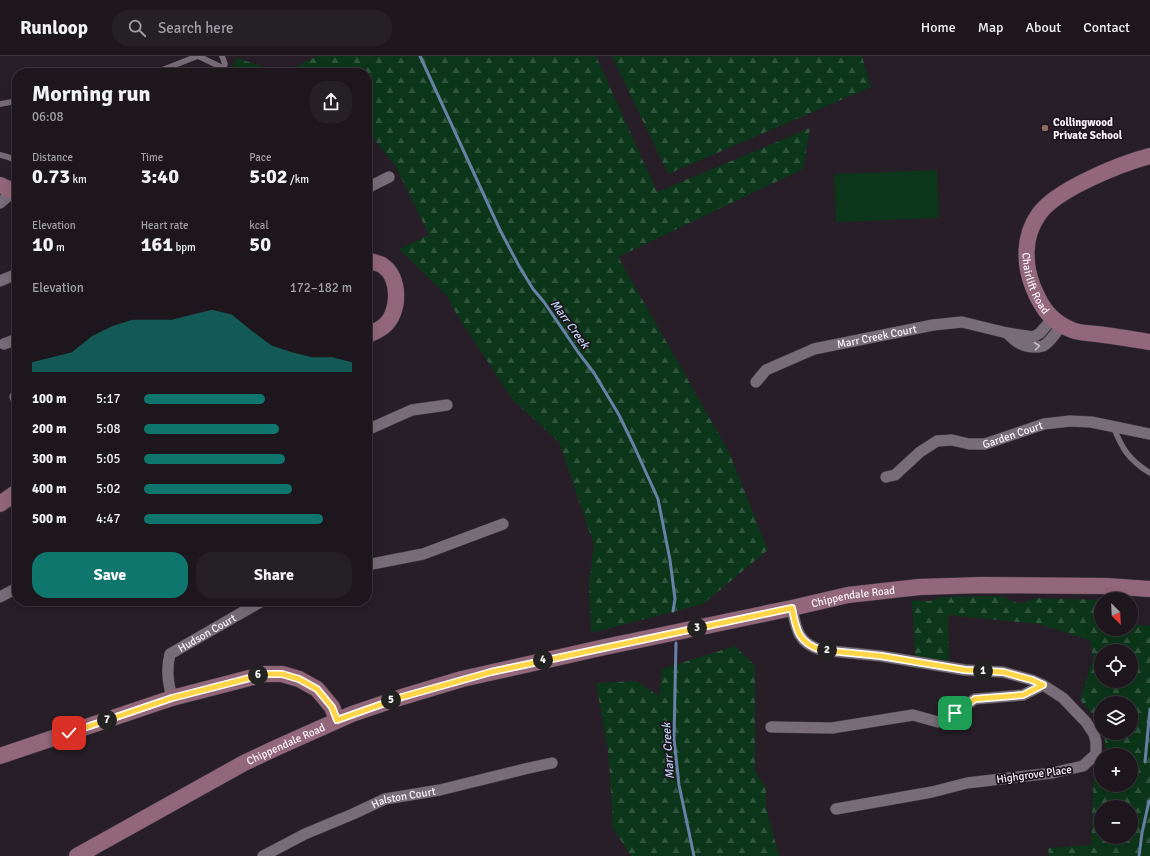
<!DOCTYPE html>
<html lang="en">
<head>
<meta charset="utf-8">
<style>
  :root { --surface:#1d161d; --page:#251f26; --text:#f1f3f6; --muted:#a09fa4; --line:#3b353b; --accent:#0f766e }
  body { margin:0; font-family:Signika,sans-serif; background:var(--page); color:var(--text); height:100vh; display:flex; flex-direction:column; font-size:15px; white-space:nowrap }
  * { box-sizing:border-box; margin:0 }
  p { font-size:13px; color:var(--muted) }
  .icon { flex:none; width:22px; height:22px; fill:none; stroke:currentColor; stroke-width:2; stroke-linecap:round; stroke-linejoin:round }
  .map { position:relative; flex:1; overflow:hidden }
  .details { position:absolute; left:12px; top:12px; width:360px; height:538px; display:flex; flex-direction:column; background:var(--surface); border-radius:16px; box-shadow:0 4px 16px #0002,0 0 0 1px var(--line) }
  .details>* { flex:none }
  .needle { width:26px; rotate:156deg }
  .fabs { position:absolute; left:1094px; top:536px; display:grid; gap:8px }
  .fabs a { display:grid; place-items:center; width:44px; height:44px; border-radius:50%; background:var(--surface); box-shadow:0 4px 16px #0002,0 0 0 1px var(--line); font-size:20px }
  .pin { position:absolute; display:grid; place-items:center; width:34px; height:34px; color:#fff; margin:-17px; border-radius:8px; box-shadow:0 2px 6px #0006 }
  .km { position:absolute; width:20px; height:20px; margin:-10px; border-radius:50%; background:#222; color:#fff; font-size:11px; line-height:20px; text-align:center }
  .round { display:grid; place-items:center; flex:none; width:42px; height:42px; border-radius:16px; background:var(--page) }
  .overview { display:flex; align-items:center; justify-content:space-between; height:68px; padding:0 20px }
  h1 { font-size:22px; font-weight:700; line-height:30px }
  .figures { display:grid; grid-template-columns:repeat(3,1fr); gap:6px; height:68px; padding:4px 20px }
  .figures div { display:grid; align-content:center }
  .figures b { font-size:20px; font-weight:700 }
  .figures small { font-size:11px; font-weight:400 }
  .figures p { font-size:11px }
  .chart { height:112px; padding:8px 20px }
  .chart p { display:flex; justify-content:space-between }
  .chart svg { width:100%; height:72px; margin-top:4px; fill:var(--accent); opacity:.7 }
  .primary-button { display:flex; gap:8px; margin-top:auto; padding:8px 20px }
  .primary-button a { flex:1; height:46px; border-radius:16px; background:var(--accent); color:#fff; font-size:16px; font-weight:700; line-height:46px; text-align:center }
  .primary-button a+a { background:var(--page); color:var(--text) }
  ul { padding:0 20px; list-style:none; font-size:13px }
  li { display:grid; grid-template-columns:64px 48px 1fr; align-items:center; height:30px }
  li i { height:10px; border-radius:5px; background:var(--accent) }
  header { display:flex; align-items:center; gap:24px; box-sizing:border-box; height:56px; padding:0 20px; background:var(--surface); border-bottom:1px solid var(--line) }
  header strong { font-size:19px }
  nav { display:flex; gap:22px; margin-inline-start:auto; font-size:14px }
  .search { width:280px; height:36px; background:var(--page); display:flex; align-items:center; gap:10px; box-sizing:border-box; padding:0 14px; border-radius:16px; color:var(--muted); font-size:15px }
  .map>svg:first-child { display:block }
  .forest { fill:url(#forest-firs); fill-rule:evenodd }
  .garden { fill:#0c361a }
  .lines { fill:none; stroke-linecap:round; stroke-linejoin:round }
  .stream { stroke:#6782a6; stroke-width:3 }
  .lane-casing { stroke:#433c43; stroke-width:6 }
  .street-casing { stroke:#433c43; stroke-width:12 }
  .secondary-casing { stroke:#433c43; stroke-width:17 }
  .lane { stroke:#786c78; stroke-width:5.5 }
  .street { stroke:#786c78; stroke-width:11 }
  .secondary { stroke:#926779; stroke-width:16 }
  .oneway { stroke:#c5bdc5 }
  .route-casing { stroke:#fff; stroke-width:8 }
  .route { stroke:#ffd54a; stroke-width:5 }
  .education-dot { fill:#8d6e63; stroke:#1d141d; stroke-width:1.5 }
  .labels { text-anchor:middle; stroke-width:3.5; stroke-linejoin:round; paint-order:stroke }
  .poi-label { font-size:11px; font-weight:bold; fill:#f9f3f9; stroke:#1d141d; text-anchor:start }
  .street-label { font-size:11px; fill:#f9f3f9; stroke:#1d141d }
  .water-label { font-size:12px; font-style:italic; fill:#bcd5f3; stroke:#1d141d }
</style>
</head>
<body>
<header>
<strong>Runloop</strong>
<div class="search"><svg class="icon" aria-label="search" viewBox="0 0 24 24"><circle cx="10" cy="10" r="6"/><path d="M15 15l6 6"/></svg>Search here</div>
<nav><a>Home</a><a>Map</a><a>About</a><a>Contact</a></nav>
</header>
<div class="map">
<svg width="1150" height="800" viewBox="0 0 1150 800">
  <defs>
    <pattern id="forest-firs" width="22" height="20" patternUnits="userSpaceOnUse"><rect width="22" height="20" fill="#0c361a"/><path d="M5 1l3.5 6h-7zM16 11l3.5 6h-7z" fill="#30543c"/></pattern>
  </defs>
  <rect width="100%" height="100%" fill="#271e27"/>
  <path class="forest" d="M318,0h278l61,136 153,-64 -7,41 -185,88 111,195 39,98 -65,54 -112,29 -2,-51 5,-37 -35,-103 -46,-42 -56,-85 -10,-19 -48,-47 30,-14 -34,-70 -28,-34v-58h-138l8,-15 44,15z
    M612,0h250l9,31 -203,87z
    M995,540h7l15,7 9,-1 10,-4 65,2v29h30v-12l7,8 11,1 1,-2v232h-101l-1,-8 43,-3 3,-80 7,4v16h30v-30h-30v2l-1,-1 6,-4 -2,-19h27v-30h-30v20l-21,-23 13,-42 -3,-18 -52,-16 -90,-9 1,49 -34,-6 -3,-58c12,0 16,4 27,-3zM1101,595h30v30h-30zM1101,751h30v30h-30z
    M735,590l20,20v104l11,19v19l13,48h-148l-18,-28 -4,-71 -13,-74 40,-2 23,15 3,-27z"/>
  <path class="garden" d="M937,114l2,48 -103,4 -2,-48z"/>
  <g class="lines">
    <path class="stream" d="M420,0l80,174 19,36 14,23 11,13 34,50 16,21 25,42 15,31 24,53 12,61 5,39 -2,12
      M676,587l-2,96 5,46 15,71
      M1145,706l5,-53
      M1139,800l3,-23 7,-32"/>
    <g class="lane-casing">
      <path id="lane" d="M154,17l44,-17 25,12
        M221,17l4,-9 -3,-8
        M0,48l17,-3
        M0,99l8,2 9,4
        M1113,370c9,23 16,34 37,47"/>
    </g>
    <g class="street-casing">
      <g id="street">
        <path d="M367,132l22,-11"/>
        <path d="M0,147l14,-12"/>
        <path d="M0,225l17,-7"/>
        <path d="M1007,277c9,9 16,15 30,14 1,0 5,-1 6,-1 8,-4 14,-15 19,-22"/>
        <path d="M4,288l13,-5"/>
        <path id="s1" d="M756,326l10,-12 48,-21 119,-24 29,-3 45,11 26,4 7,-4 12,-14"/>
        <path d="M15,341h2"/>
        <path d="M367,374l45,-20 35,-5"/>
        <path id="s2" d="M886,421l9,-2 25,-23 17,-11 15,-1 17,4h16l59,-20 26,-3 21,1 59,12"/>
        <path d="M367,509l56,-11 80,-30"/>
        <path d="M0,541l17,-9"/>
        <path d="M792,552c4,21 6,35 29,42l60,6 84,14 38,2 29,8 11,5 20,13 23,24 8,12 2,8v12l-13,12 -31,7 -85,10 -35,9 -96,17"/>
        <path id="s3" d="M172,642c-4,-16 -6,-29 -2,-44l92,-53"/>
        <path d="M771,671l61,1 81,-13 25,7 17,-9 20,-14 48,-4 20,-10"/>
        <path id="s4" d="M263,800l42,-22 48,-20 32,-15 55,-9 89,-22 23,-5"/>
      </g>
    </g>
    <g class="secondary-casing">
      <g id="secondary">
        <path id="s5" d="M1150,100c-30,8 -93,33 -111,58 -16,22 -15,50 -6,73 8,20 18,35 39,43 7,3 16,3 24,4 18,2 36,5 54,8"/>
        <path d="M0,129l17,8"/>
        <path d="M367,204c5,2 11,3 15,5 19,12 18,48 2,61 -5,4 -11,7 -17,9"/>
        <path d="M0,448l17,-12"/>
        <path d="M0,700l172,-58 93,-24h17l17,5 18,10 15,18 5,13"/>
        <path id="s6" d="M77,800l167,-93 34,-16 74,-33 50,-17 60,-18 143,-32 187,-39 56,-13 71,-8 63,-2 124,1 44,3"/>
      </g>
    </g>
    <use href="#lane" class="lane"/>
    <use href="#street" class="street"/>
    <use href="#secondary" class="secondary"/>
  </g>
  <defs><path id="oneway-chevron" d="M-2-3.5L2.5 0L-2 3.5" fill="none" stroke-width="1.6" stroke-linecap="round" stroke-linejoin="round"/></defs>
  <use class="oneway" href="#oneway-chevron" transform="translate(1037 290) rotate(-7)"/>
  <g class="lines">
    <g class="route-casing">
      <path id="route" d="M69,677l103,-35 93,-24h17l17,5 18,10 15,18 5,13 65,-23 89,-25 301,-64c4,21 6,35 29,42l60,6 84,14 38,2 29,8 11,5 -20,10 -48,4 -20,14"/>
    </g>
    <use href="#route" class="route"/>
  </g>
  <circle class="education-dot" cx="1045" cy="72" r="4"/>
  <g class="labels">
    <g class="poi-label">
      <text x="1053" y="70">Collingwood<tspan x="1053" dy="13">Private School</tspan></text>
    </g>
    <g class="street-label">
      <text dy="4" stroke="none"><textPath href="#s5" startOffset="200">Chairlift Road</textPath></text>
      <text dy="4" stroke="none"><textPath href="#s1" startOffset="132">Marr Creek Court</textPath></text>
      <text dy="4" stroke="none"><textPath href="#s2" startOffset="141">Garden Court</textPath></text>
      <text dy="4" stroke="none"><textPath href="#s6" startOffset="825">Chippendale Road</textPath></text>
      <text dy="4" stroke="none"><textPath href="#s3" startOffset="87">Hudson Court</textPath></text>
      <text dy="4" stroke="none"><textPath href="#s6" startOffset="237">Chippendale Road</textPath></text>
      <text transform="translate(1034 718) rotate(-8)" y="4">Highgrove Place</text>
      <text dy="4" stroke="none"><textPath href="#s4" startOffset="153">Halston Court</textPath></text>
    </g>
    <g class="water-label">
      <text transform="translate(570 268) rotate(54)" y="4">Marr Creek</text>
      <text transform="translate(668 695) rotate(-94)" y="4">Marr Creek</text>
    </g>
  </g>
</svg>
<div class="fabs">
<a><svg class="needle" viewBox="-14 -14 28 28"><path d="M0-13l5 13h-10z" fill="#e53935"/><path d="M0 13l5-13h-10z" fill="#a09fa4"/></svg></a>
<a><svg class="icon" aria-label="locate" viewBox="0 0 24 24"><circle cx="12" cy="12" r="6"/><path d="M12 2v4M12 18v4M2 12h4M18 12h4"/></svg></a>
<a><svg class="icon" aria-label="layers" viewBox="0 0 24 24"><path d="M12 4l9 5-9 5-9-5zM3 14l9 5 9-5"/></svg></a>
<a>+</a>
<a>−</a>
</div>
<div class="pin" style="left:955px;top:657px;background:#1e9e55"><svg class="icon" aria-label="arrive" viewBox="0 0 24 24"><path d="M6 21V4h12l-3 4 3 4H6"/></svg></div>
<div class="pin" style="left:69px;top:677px;background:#d93025"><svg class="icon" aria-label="check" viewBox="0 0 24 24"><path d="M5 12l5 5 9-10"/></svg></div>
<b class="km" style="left:983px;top:615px">1</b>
<b class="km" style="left:827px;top:594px">2</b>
<b class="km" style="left:697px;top:572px">3</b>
<b class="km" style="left:543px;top:604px">4</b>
<b class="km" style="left:391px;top:644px">5</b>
<b class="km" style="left:258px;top:619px">6</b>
<b class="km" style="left:107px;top:664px">7</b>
<section class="details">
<div class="overview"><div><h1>Morning run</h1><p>06:08</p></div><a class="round"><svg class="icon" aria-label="share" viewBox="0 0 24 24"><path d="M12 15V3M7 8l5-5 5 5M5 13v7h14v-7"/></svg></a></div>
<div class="figures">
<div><p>Distance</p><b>0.73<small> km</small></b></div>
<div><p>Time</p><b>3:40</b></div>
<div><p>Pace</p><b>5:02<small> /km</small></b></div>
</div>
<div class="figures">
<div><p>Elevation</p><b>10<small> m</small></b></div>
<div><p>Heart rate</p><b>161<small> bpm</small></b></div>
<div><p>kcal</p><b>50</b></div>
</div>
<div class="chart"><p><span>Elevation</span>172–182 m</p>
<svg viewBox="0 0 160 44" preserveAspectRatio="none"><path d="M0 44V38L10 35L20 32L30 22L40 16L50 12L60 12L70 12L80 9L90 6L100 9L110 19L120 28L130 32L140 35L150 35L160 38V44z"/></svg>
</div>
<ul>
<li><b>100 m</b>5:17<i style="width:58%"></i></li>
<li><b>200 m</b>5:08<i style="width:65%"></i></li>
<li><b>300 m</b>5:05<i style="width:68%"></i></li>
<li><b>400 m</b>5:02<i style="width:71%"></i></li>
<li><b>500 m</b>4:47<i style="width:86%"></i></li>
</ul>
<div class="primary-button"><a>Save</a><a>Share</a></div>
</section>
</div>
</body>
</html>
